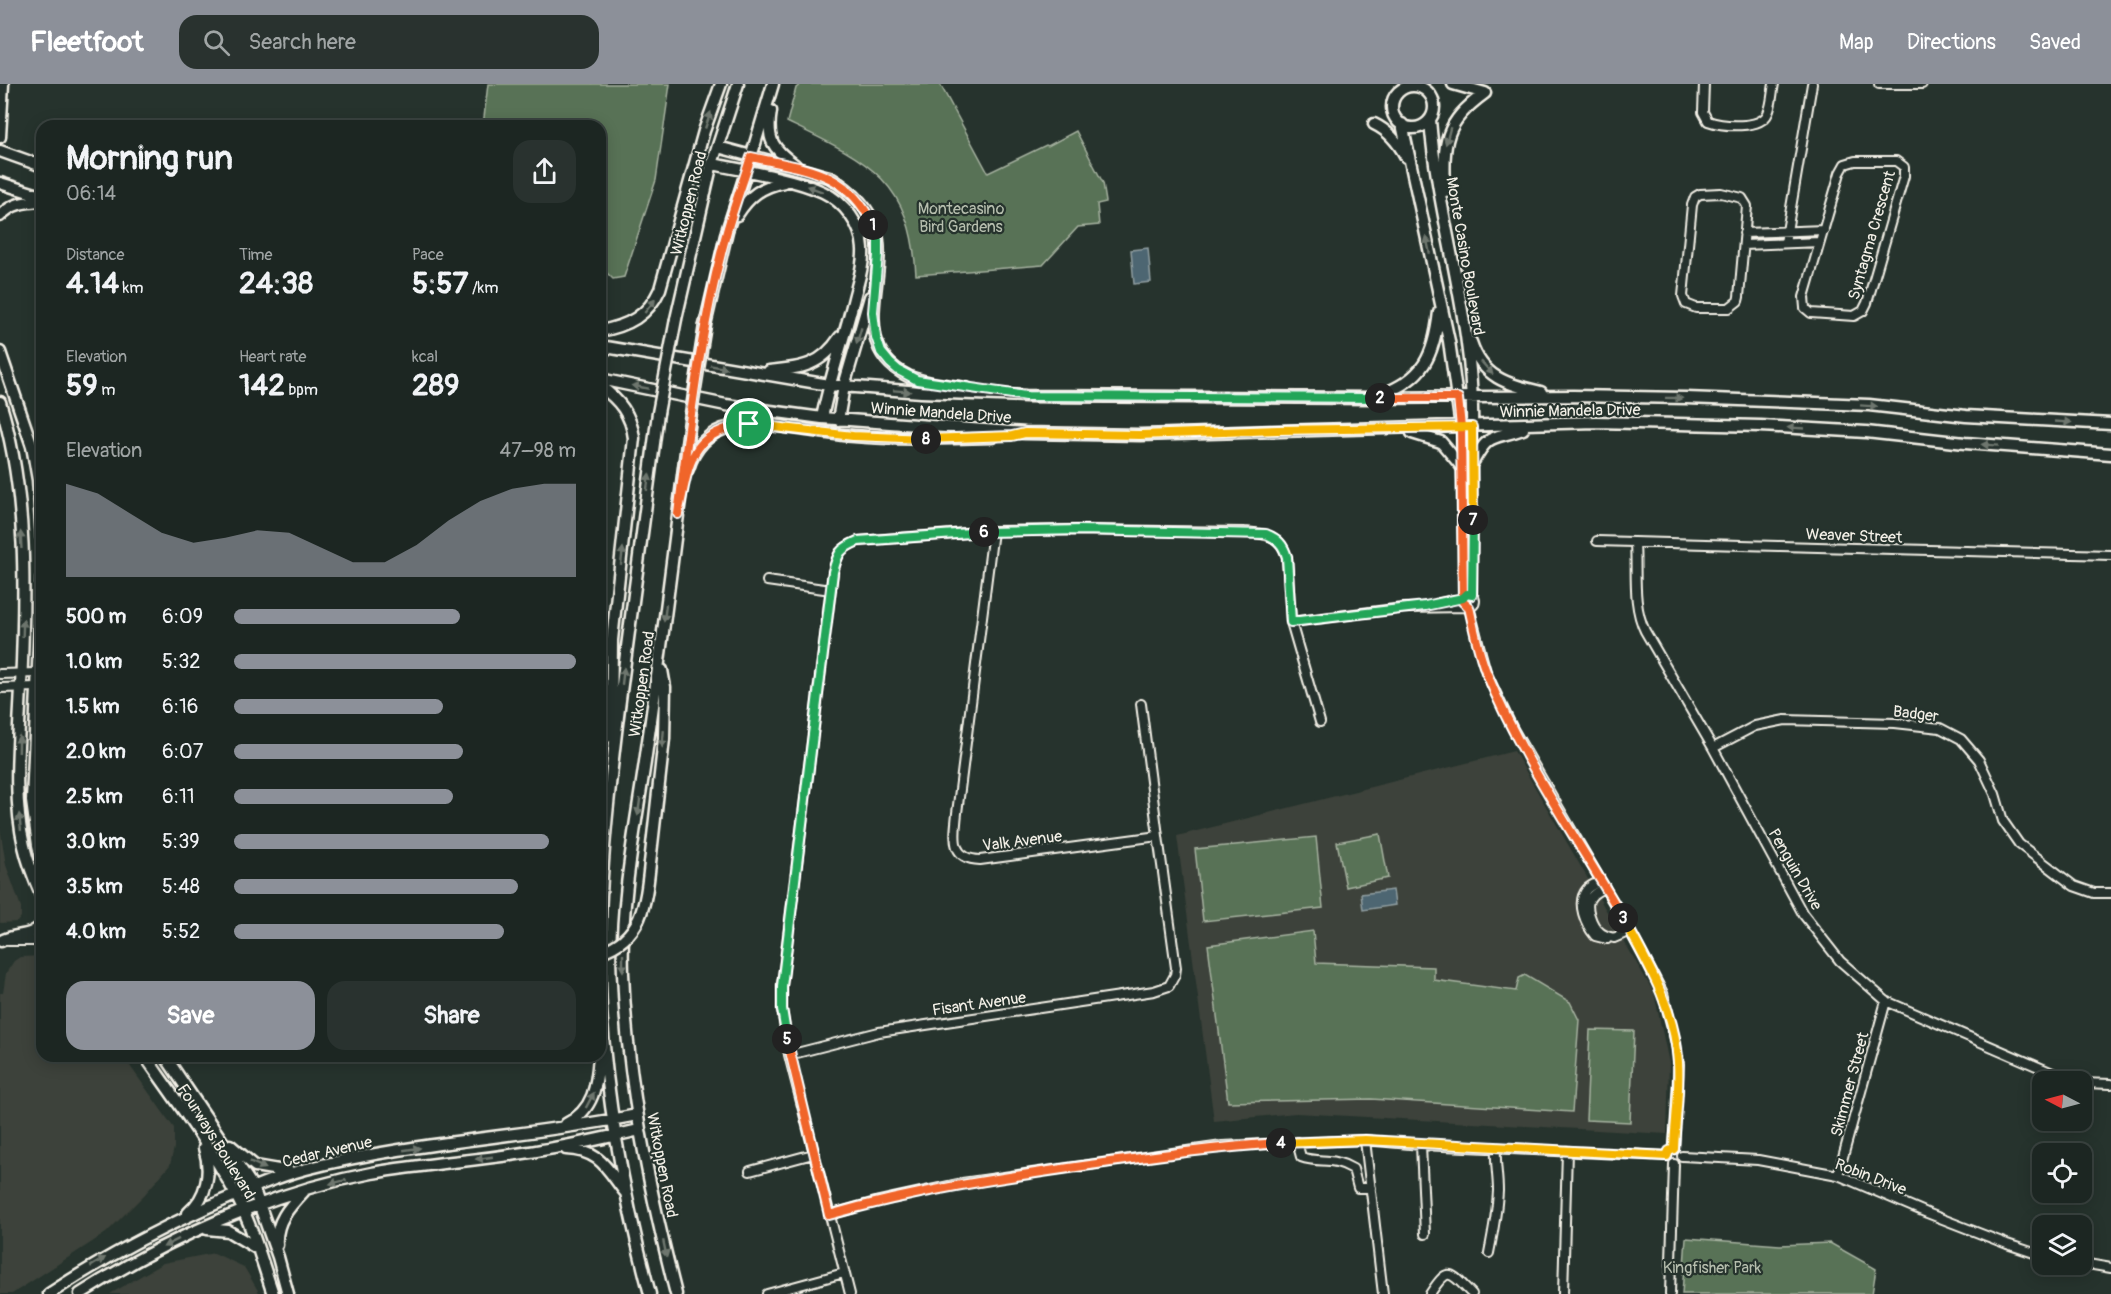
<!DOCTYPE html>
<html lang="en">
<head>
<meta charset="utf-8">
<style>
  :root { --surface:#1c2622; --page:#29322f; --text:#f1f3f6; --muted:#a0a5a5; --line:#3a4340; --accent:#8c9099 }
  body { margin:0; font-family:Pangolin,sans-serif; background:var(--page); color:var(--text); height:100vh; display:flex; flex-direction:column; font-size:22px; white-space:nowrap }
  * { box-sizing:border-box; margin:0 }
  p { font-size:20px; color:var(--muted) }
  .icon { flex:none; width:33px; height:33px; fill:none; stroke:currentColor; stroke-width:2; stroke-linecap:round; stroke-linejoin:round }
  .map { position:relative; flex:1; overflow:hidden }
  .sheet { position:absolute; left:36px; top:36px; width:570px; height:942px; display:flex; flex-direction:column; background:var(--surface); border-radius:18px; box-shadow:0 3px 15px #0003,0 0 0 2px var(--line) }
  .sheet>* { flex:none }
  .needle { width:39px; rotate:276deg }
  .tools { position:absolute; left:2032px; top:987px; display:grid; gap:12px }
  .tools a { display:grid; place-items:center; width:60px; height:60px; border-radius:12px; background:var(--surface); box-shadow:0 3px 15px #0003,0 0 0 2px var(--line); font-size:30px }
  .pin { position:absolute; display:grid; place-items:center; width:51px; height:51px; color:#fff; margin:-26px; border:3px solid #fff; border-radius:50%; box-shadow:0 2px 6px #0007 }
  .km { position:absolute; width:30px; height:30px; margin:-15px; border-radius:50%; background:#222; color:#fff; font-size:16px; line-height:30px; text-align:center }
  .round { display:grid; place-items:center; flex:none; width:63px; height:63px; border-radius:18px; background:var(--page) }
  .headline { display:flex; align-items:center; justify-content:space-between; height:102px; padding:0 30px }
  h1 { font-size:33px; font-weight:700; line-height:45px }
  .figures { display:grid; grid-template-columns:repeat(3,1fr); gap:9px; height:102px; padding:6px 30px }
  .figures div { display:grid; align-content:center }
  .figures b { font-size:30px; font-weight:700 }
  .figures small { font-size:16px; font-weight:400 }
  .figures p { font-size:16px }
  .chart { height:168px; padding:12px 30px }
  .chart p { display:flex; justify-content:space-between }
  .chart svg { width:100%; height:108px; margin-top:6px; fill:var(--accent); opacity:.7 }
  .cta { display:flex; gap:12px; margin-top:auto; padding:12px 30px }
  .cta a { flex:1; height:69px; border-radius:18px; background:var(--accent); color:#fff; font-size:24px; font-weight:700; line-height:69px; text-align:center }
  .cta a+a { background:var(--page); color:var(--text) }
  ul { padding:0 30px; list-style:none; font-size:20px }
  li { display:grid; grid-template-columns:96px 72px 1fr; align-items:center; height:45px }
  li i { height:15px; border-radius:8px; background:var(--accent) }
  header { display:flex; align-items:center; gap:36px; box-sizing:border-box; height:84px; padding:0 30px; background:var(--accent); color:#fff }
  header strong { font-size:28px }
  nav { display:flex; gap:33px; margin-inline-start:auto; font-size:21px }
  .search { width:420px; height:54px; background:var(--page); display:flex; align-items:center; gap:15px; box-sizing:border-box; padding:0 21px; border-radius:18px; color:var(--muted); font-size:22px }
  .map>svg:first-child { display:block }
  .built { fill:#3c423a }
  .green { fill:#597257; stroke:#a6b2a0; stroke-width:1.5 }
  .water { fill:#4e6672; stroke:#909ea1; stroke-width:1.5 }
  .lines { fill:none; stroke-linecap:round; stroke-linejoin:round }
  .street-casing { stroke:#f4f1e8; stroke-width:12 }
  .secondary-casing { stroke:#f4f1e8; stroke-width:15 }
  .street { stroke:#26332d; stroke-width:8 }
  .secondary { stroke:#26332d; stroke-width:10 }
  .secondary-bridge-casing { stroke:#f4f1e8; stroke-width:15; stroke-linecap:butt }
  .secondary-bridge { stroke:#26332d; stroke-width:10 }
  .oneway { fill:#6e766e }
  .split-1-casing { stroke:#fff; stroke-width:12 }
  .split-2-casing { stroke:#fff; stroke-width:12 }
  .split-3-casing { stroke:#fff; stroke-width:12 }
  .split-4-casing { stroke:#fff; stroke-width:12 }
  .split-5-casing { stroke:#fff; stroke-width:12 }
  .split-6-casing { stroke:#fff; stroke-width:12 }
  .split-7-casing { stroke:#fff; stroke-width:12 }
  .split-8-casing { stroke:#fff; stroke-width:12 }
  .split-9-casing { stroke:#fff; stroke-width:12 }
  .split-1 { stroke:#f0652b; stroke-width:8 }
  .split-2 { stroke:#22a559; stroke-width:8 }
  .split-3 { stroke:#f0652b; stroke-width:8 }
  .split-4 { stroke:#f5b400; stroke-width:8 }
  .split-5 { stroke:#f0652b; stroke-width:8 }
  .split-6 { stroke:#22a559; stroke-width:8 }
  .split-7 { stroke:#22a559; stroke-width:8 }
  .split-8 { stroke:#f5b400; stroke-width:8 }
  .split-9 { stroke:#f5b400; stroke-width:8 }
  .labels { text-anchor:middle; stroke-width:4.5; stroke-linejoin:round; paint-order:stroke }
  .street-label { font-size:16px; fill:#f4f1e8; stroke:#26332d }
  .park-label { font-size:16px; fill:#b6beae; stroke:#26332d }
</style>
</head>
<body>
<header>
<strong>Fleetfoot</strong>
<div class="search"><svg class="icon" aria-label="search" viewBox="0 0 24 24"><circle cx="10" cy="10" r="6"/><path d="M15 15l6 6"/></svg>Search here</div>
<nav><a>Map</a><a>Directions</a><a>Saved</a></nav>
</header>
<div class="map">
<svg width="2111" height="1210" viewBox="0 0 2111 1210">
  <rect width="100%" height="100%" fill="#26332d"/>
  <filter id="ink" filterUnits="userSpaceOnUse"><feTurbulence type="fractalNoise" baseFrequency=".0167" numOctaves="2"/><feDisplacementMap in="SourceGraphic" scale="12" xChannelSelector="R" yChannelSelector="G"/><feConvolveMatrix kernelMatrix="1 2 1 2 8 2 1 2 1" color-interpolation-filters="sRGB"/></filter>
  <g filter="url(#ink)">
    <path class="built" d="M1514,667l140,242 15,70 -2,71 -371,-21 -82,8 -37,-285z
      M0,744l6,37 15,42v10l-4,5 -17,1z
      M42,872v100h81l51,72v20l-4,17 -25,29 -39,39 -94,61h-12v-301h3l3,-20 8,-12 6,-4z
      M214,1169l30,14 16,27h-150l53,-31z"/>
    <path class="green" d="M488,0h182l-14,96 -32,97 -11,2 -10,-10 -3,8v-151h-117z
      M801,0h139l48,89 58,-28 2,1 28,-15 27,52 3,19 -9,2 2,21 -21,2 -35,38 -127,10c-5,-97 -50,-115 -129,-153l9,-34z
      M1380,750l8,44 -42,9 -9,-45z
      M1316,753l7,71 -120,13 -8,-72z
      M1313,847l3,32 118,4v13l82,11 3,-13 6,-3 45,27 9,18 -7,92 -201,-13 -143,3 -20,-157z
      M1590,946l44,1 -4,91 -44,-2z
      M1686,1154l94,7 50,-2 46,26 -4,25h-190z"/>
    <path class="water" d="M1148,164l3,34 -17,2 -3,-34z
      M1393,806l2,15 -32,5 -2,-16z"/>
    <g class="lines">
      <g class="street-casing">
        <path id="street" d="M1704,0l-1,28 5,9c14,5 53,9 60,-8 4,-8 4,-20 6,-29
          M1879,0h43
          M1855,77h41l8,6v9l-37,127 -4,8 -9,5 -43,-3 -6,-5 -1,-11 36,-124 5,-9z
          M1721,109l21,5 5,8 -8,91 -1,4 -9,7h-33l-10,-4 -3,-8 9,-91 3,-8 5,-3z
          M1744,149l80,-3
          M1785,159l27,-159
          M1744,161l76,-3
          M1461,343l3,170
          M1597,457l514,14
          M1635,459c2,29 -3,62 10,88l68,117 90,166 37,47 46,40 178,77 14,4
          M767,497l64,9
          M1463 517a6 6 0 1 1 12 0a6 6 0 1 1-12 0Z
          M1472,511v-168
          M1439,519l24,-5
          M1469,523l17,65 27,57 117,202 33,62 13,50 3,21 -5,85
          M1291,538l112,-14 63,-1
          M0,590l38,-1
          M0,604l37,-1
          M1141,620l17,132
          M1713,664l42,-22 30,-6 110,3 45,5 21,11 18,21 16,34 8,27 16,23 55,42 20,7h17
          M1600,796c-3,3 -10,6 -13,9 -12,14 -1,36 8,47l12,3
          M1605,803c-4,3 -10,5 -13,9 -9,8 0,30 8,36 3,3 10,5 14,6l16,-7
          M8,857h34
          M789,971l90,-23 275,-41 15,-5 6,-11 1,-7 -18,-132 -178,24c-31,-1 -25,-25 -23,-47l36,-282
          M2082,999l29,1
          M1365,1056l18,154
          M1297,1058l4,15c19,7 31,-1 52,12l5,19h13
          M1421,1061l4,89
          M1682,1072l76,4 80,15 89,38 80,31 36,12
          M750,1087l63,-17
          M1838,1091l48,-174
          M829,1131l50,-14 83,-18 260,-37 143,-6 56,5 246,11
          M1489,1169c4,-20 8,-41 9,-62 0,-15 -3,-28 -2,-43
          M2082,1179l29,5
          M767,1210l77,-21
          M850,1210l-61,-239 -7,-46v-24l51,-413c5,-19 6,-23 25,-31l135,-10 87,-1 164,2c21,2 36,2 43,25l4,65 29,100
          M1430,1210c19,-29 20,-22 42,0
          M1563,1210l4,-143
          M1670,1210l4,-130"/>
      </g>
      <g class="secondary-casing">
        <path id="secondary" d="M1453,0l32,9
          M1392 23a21 21 0 1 1 42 0a21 21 0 1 1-42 0Z
          M771,27c-5,29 2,38 24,54
          M1430,36c8,103 45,203 42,307
          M1374,40c15,7 24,18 32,33
          M1402,40l47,217 12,86
          M0,53l3,-53
          M718,63l111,30c20,12 40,29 47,53 13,47 -30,116 32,146 18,8 39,9 58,12
          M0,67l42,15
          M712,80c31,6 83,15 111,28 21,10 39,33 40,57 1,17 -5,33 -9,49 -10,41 -24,79 -32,120
          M0,99l42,13
          M1445,107c-2,-50 -1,-68 40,-98
          M737,131c12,-19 25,-29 47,-33
          M0,132c12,-13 25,-14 42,-15
          M676,235l35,-152 27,-83
          M705,241l22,-94 24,-74 22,-73
          M600,247c28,-5 48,-15 60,-42l44,-158 17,-47
          M1471,258c12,37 37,42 70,50
          M600,262l229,39 92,7 105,4 346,2 201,-2 113,2 183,7 97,11 145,8
          M0,268l32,94 6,34 4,58
          M769,287c33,-3 52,-5 71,-34
          M600,295l126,26 96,13 203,15 115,2 456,-13 165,4 105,6 99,11 146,11
          M600,302c19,14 31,28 34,52l-22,202 -1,97
          M1380,311c44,-16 54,-39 59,-83
          M0,318c28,89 25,193 21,285 -2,52 -9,108 3,159 4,18 11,35 18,51
          M838,336l6,-34 26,-89
          M1412,349l29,9 21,25
          M1473,378c17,-31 20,-22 50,-33
          M688,385c6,-21 21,-38 43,-42 34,-8 87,7 123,9 46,4 92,2 138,1
          M42,493l-10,224 6,44 4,17
          M650,779l14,-124 1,-52 -3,-17
          M1,857c14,-8 31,-3 41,-17
          M145,972c31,44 66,91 91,139 16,31 26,66 37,99
          M165,972l88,131 25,70 10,37
          M566,1040c28,-14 31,-39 33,-68
          M230,1061l25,21 35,6
          M566,1065c34,1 41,20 59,43
          M188,1129c19,-16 24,-41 16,-65
          M207,1145l21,2 30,18
          M277,1161c-2,-23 12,-38 27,-54
          M49,1210c51,-34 104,-62 159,-87 32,-14 64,-29 98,-38 108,-28 222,-32 331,-54
          M80,1210c86,-55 190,-102 292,-121 56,-10 114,-13 170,-23 33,-5 66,-13 98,-20
          M650,1210c-25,-93 -43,-189 -49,-286 -6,-105 7,-212 20,-316 12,-93 24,-186 37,-279
          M676,1210c-27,-105 -49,-213 -53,-321 -3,-76 14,-151 24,-225 16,-109 29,-219 43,-328"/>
      </g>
      <use href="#street" class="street"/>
      <use href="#secondary" class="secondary"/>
      <g class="secondary-bridge-casing">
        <path id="secondary-bridge" d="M658,329l18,-94
          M690,336l15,-95
          M600,868c43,-13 46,-51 50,-89"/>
      </g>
      <use href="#secondary-bridge" class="secondary-bridge"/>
    </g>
    <defs><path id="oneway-solid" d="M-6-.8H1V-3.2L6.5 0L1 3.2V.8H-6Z" transform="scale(1.5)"/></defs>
    <g class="oneway">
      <use href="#oneway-solid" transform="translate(708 36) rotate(-71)"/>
      <use href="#oneway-solid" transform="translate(1448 52) rotate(105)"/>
      <use href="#oneway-solid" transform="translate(815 105) rotate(-160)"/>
      <use href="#oneway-solid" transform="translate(1428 161) rotate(-102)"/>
      <use href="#oneway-solid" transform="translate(650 222) rotate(-52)"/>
      <use href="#oneway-solid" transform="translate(859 252) rotate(106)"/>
      <use href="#oneway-solid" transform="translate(719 283) rotate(10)"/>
      <use href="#oneway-solid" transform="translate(1487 284) rotate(48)"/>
      <use href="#oneway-solid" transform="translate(640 303) rotate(-169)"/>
      <use href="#oneway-solid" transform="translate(902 307) rotate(4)"/>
      <use href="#oneway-solid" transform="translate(1674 314) rotate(1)"/>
      <use href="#oneway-solid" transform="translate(1869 322) rotate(4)"/>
      <use href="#oneway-solid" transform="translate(2063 338) rotate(3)"/>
      <use href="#oneway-solid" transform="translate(1796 344) rotate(-177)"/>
      <use href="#oneway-solid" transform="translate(1990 361) rotate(-176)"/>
      <use href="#oneway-solid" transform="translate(648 398) rotate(-82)"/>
      <use href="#oneway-solid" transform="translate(21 456) rotate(-93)"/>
      <use href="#oneway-solid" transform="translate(622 472) rotate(-83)"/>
      <use href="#oneway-solid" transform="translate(665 529) rotate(97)"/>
      <use href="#oneway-solid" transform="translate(23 544) rotate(-88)"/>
      <use href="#oneway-solid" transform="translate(623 592) rotate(-83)"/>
      <use href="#oneway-solid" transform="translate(663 655) rotate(95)"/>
      <use href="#oneway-solid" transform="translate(19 660) rotate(-89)"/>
      <use href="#oneway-solid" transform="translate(639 723) rotate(98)"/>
      <use href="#oneway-solid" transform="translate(20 738) rotate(-96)"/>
      <use href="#oneway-solid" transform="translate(623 879) rotate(90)"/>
      <use href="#oneway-solid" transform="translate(590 1016) rotate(-62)"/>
      <use href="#oneway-solid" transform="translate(412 1065) rotate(-8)"/>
      <use href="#oneway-solid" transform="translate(484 1074) rotate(172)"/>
      <use href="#oneway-solid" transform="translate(258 1081) rotate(24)"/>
      <use href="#oneway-solid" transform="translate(338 1098) rotate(166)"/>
      <use href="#oneway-solid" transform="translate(171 1159) rotate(153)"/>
      <use href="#oneway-solid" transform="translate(665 1165) rotate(78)"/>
      <use href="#oneway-solid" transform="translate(98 1178) rotate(-31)"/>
    </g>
  </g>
  <g class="lines" filter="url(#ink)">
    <g class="split-1-casing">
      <path id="split-1" d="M749,340c-61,8 -59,38 -71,90 12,-95 23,-191 49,-283 7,-25 16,-49 24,-74 54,12 96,13 122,68"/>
    </g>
    <g class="split-2-casing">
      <path id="split-2" d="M873,141l5,16v14l-5,57 3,25 5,15 9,11 8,7 19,10 109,16 354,2"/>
    </g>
    <g class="split-3-casing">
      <path id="split-3" d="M1380,314h78l3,29 2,175 6,5c5,22 9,46 18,67 35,86 90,164 136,244"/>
    </g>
    <g class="split-4-casing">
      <path id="split-4" d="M1281,1059l84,-3 302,16 2,-5 5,-2c1,-28 6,-58 4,-87 -3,-53 -30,-98 -55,-144"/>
    </g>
    <g class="split-5-casing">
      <path id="split-5" d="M787,955l42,176c88,-25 170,-37 261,-50 64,-9 127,-18 191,-22"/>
    </g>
    <g class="split-6-casing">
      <path id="split-6" d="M787,955l-5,-30v-23l51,-414c5,-19 6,-23 25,-31l126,-9"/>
    </g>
    <g class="split-7-casing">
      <path id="split-7" d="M984,448l96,-2 186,4c12,5 17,10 21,23l4,65 134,-16 38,-8 4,-4 5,1 1,-75"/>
    </g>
    <g class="split-8-casing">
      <path id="split-8" d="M926,355l86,-3 13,-3 115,2 138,-5 194,-3 1,93"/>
    </g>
    <g class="split-9-casing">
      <path id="split-9" d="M749,340l104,12 73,3"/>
    </g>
    <use href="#split-1" class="split-1"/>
    <use href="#split-2" class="split-2"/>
    <use href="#split-3" class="split-3"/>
    <use href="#split-4" class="split-4"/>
    <use href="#split-5" class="split-5"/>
    <use href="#split-6" class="split-6"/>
    <use href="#split-7" class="split-7"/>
    <use href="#split-8" class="split-8"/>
    <use href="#split-9" class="split-9"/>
  </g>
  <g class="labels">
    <g class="street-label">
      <text transform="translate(688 119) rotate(-76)" y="6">Witkoppen Road</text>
      <text transform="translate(1871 151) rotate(-74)" y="6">Syntagma Crescent</text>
      <text transform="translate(1466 172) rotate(80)" y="6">Monte Casino Boulevard</text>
      <text transform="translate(1570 326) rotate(-1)" y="6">Winnie Mandela Drive</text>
      <text transform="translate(941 328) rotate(4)" y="6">Winnie Mandela Drive</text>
      <text transform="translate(1854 451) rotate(2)" y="6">Weaver Street</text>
      <text transform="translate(641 600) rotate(-82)" y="6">Witkoppen Road</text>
      <text transform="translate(1916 629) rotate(7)" y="6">Badger</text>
      <text transform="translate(1022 756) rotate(-7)" y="6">Valk Avenue</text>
      <text transform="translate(1796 785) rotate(60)" y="6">Penguin Drive</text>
      <text transform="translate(979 919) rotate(-8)" y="6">Fisant Avenue</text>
      <text transform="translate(1849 1000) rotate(-75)" y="6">Skimmer Street</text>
      <text transform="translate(217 1057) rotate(58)" y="6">Fourways Boulevard</text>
      <text transform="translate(327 1067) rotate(-13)" y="6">Cedar Avenue</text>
      <text transform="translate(663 1081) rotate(79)" y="6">Witkoppen Road</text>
      <text transform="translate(1871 1092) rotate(21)" y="6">Robin Drive</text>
    </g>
    <g class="park-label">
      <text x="961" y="130">Montecasino<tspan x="961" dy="18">Bird Gardens</tspan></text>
      <text x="1712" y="1189">Kingfisher Park</text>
    </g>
  </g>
</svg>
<div class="tools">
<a><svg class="needle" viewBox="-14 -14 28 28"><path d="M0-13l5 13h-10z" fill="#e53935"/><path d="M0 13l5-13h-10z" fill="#a0a5a5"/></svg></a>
<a><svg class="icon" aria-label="locate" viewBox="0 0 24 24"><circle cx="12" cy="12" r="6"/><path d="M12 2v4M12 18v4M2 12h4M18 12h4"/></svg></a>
<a><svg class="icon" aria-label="layers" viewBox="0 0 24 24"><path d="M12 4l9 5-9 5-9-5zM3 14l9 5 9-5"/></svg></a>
</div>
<div class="pin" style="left:749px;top:340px;background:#1e9e55"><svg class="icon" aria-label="arrive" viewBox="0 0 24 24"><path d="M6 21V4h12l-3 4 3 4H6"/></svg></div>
<b class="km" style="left:873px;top:141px">1</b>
<b class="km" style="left:1380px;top:314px">2</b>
<b class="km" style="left:1623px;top:834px">3</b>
<b class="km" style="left:1281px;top:1059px">4</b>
<b class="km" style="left:787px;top:955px">5</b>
<b class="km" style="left:984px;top:448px">6</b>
<b class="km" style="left:1473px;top:436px">7</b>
<b class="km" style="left:926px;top:355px">8</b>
<section class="sheet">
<div class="headline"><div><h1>Morning run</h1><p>06:14</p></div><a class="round"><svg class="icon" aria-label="share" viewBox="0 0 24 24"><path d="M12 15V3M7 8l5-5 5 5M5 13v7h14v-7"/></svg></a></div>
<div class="figures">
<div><p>Distance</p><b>4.14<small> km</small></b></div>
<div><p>Time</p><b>24:38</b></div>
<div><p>Pace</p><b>5:57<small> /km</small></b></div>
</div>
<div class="figures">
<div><p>Elevation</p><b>59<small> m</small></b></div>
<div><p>Heart rate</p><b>142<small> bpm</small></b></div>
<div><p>kcal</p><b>289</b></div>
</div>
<div class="chart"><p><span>Elevation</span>47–98 m</p>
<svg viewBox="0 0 160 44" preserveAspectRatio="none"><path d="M0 44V6L10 10L20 18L30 26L40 30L50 28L60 25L70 26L80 32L90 38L100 38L110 31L120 21L130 13L140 8L150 6L160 6V44z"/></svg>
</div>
<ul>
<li><b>500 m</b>6:09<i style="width:66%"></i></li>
<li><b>1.0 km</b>5:32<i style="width:100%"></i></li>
<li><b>1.5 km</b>6:16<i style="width:61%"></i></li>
<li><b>2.0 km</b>6:07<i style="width:67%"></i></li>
<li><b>2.5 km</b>6:11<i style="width:64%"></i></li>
<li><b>3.0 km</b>5:39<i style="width:92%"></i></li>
<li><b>3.5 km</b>5:48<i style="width:83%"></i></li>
<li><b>4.0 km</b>5:52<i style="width:79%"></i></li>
</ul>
<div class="cta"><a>Save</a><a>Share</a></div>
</section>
</div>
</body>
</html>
